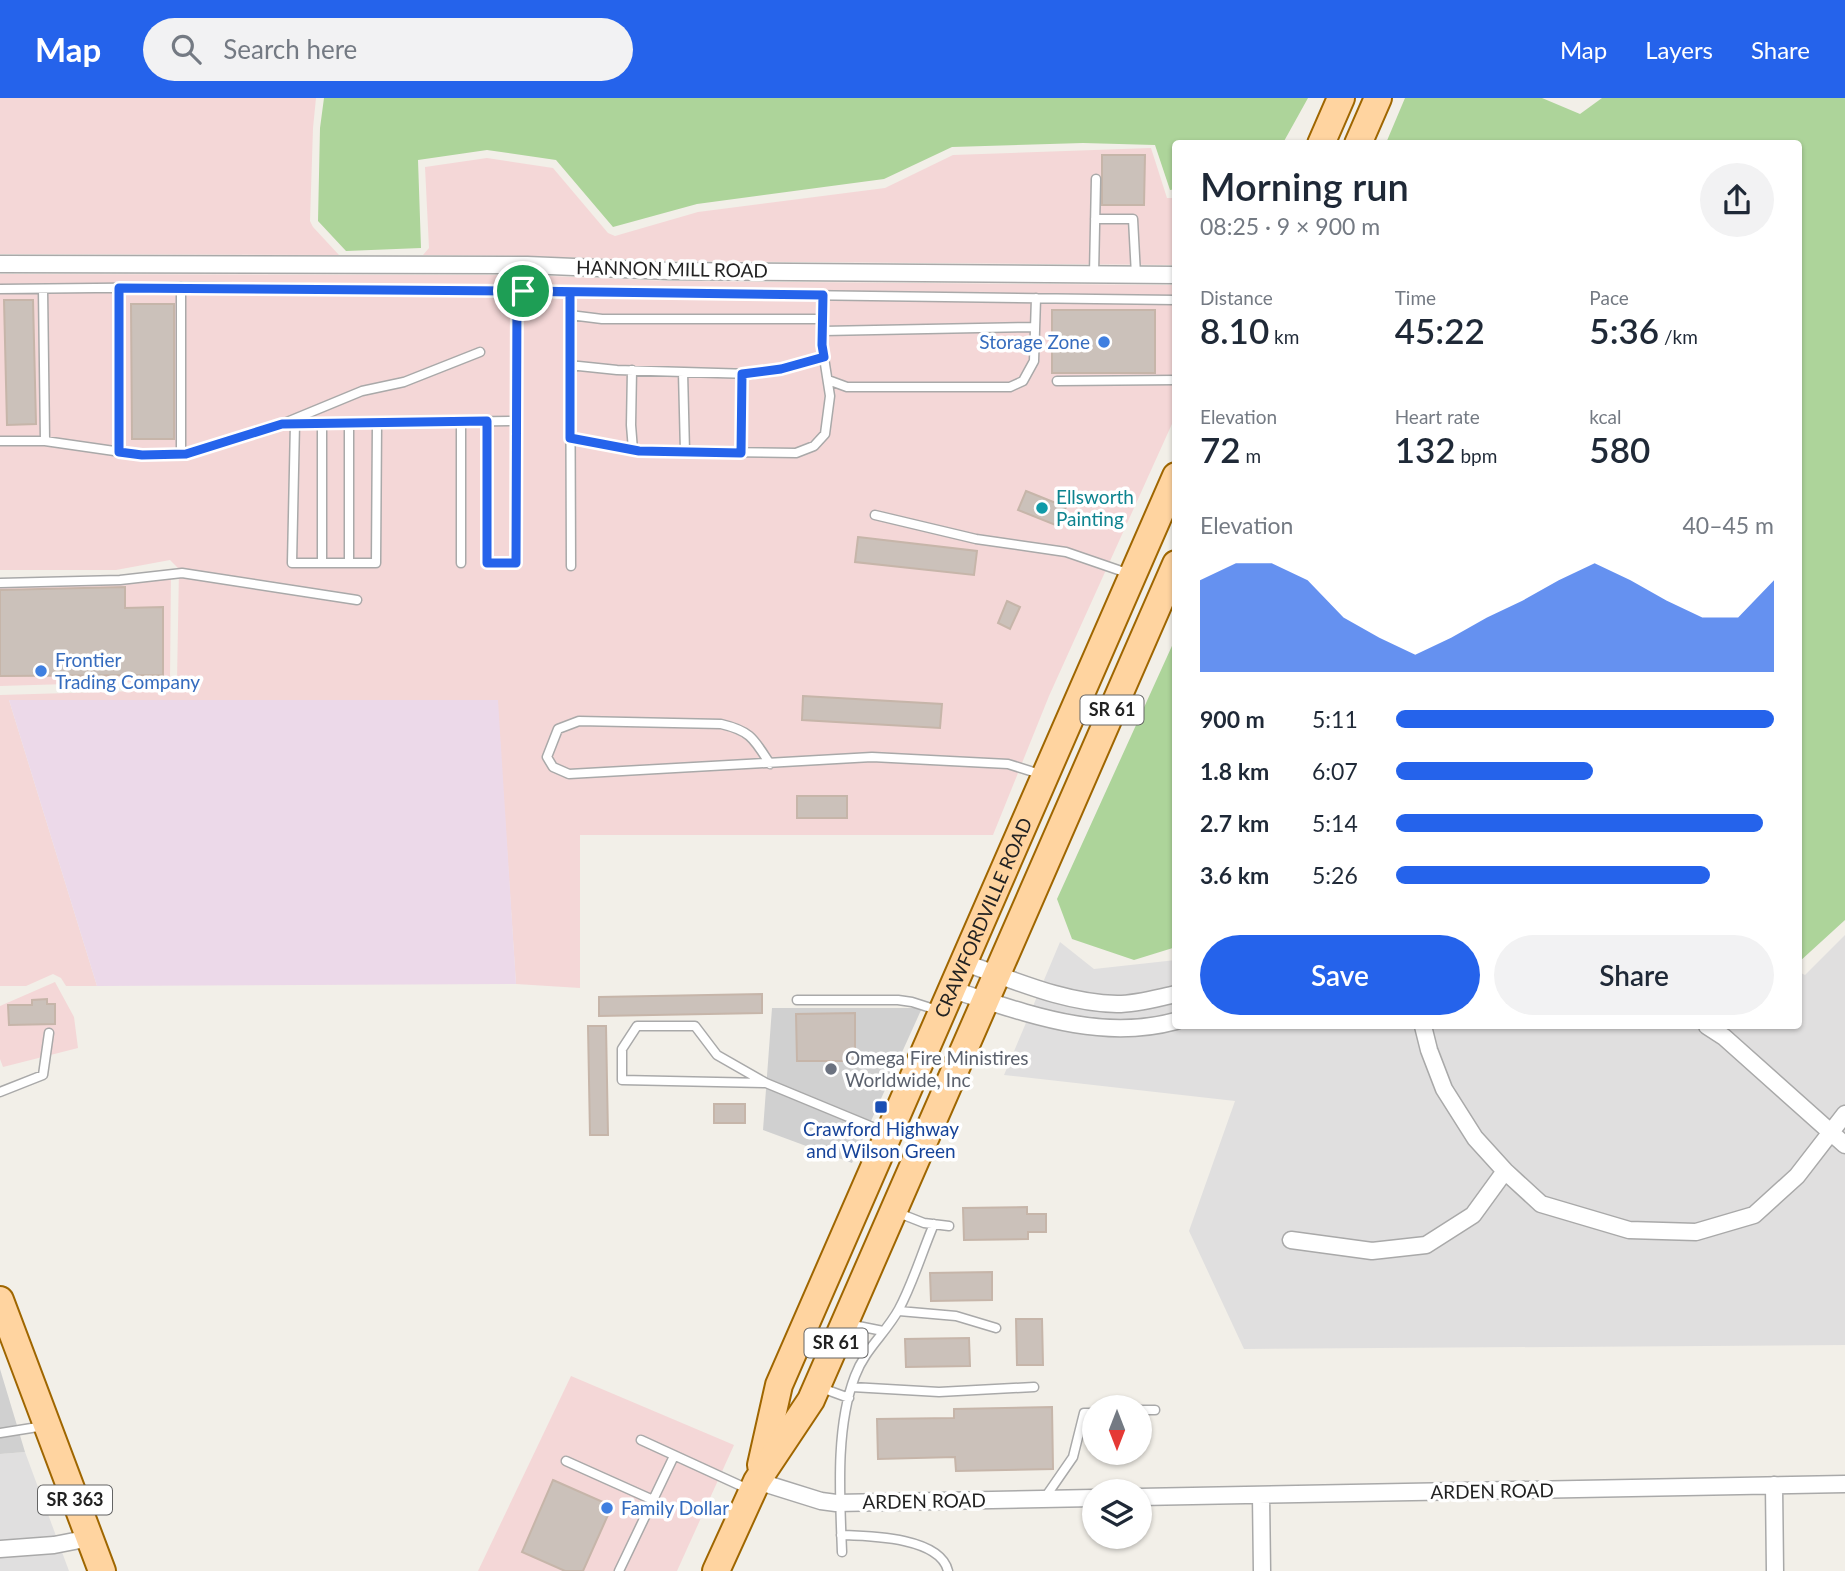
<!DOCTYPE html>
<html lang="en">
<head>
<meta charset="utf-8">
<style>
  :root { --surface:#fff; --page:#f2f2f3; --text:#1f2937; --muted:#747a83; --accent:#2563eb }
  body { margin:0; font-family:Lato,sans-serif; background:var(--page); color:var(--text); height:100vh; display:flex; flex-direction:column; font-size:26px; white-space:nowrap }
  * { box-sizing:border-box; margin:0 }
  p { font-size:23px; color:var(--muted) }
  .icon { flex:none; width:38px; height:38px; fill:none; stroke:currentColor; stroke-width:2; stroke-linecap:round; stroke-linejoin:round }
  .map { position:relative; flex:1; overflow:hidden }
  .panel { position:absolute; left:1172px; top:42px; width:630px; height:889px; display:flex; flex-direction:column; background:var(--surface); border-radius:7px; box-shadow:0 2px 5px #0004 }
  .panel>* { flex:none }
  .needle { width:46px; rotate:180deg }
  .fabs { position:absolute; left:1082px; top:1297px; display:grid; gap:14px }
  .fabs a { display:grid; place-items:center; width:70px; height:70px; border-radius:50%; background:var(--surface); box-shadow:0 2px 5px #0004; font-size:35px }
  .pin { position:absolute; display:grid; place-items:center; width:60px; height:60px; color:#fff; margin:-30px; border:4px solid #fff; border-radius:50%; box-shadow:0 2px 7px #0007 }
  .round { display:grid; place-items:center; flex:none; width:74px; height:74px; border-radius:37px; background:var(--page) }
  .headline { display:flex; align-items:center; justify-content:space-between; height:119px; padding:0 28px }
  h1 { font-size:38px; font-weight:600; line-height:52px }
  .stats { display:grid; grid-template-columns:repeat(3,1fr); gap:10px; height:119px; padding:7px 28px }
  .stats div { display:grid; align-content:center }
  .stats b { font-size:35px; font-weight:600 }
  .stats small { font-size:19px; font-weight:400 }
  .stats p { font-size:19px }
  .chart { height:196px; padding:14px 28px }
  .chart p { display:flex; justify-content:space-between }
  .chart svg { width:100%; height:126px; margin-top:7px; fill:var(--accent); opacity:.7 }
  .action { display:flex; gap:14px; margin-top:auto; padding:14px 28px }
  .action a { flex:1; height:80px; border-radius:42px; background:var(--accent); color:#fff; font-size:28px; font-weight:600; line-height:80px; text-align:center }
  .action a+a { background:var(--page); color:var(--text) }
  ul { padding:0 28px; list-style:none; font-size:23px }
  li { display:grid; grid-template-columns:112px 84px 1fr; align-items:center; height:52px }
  li i { height:18px; border-radius:9px; background:var(--accent) }
  header { display:flex; align-items:center; gap:42px; box-sizing:border-box; height:98px; padding:0 35px; background:var(--accent); color:#fff }
  header strong { font-size:33px }
  nav { display:flex; gap:38px; margin-inline-start:auto; font-size:24px }
  .search { width:490px; height:63px; background:var(--page); display:flex; align-items:center; gap:18px; box-sizing:border-box; padding:0 24px; border-radius:38px; color:var(--muted); font-size:26px }
  .map>svg:first-child { display:block }
  .residential { fill:#e0dfdf }
  .commercial { fill:#f4d7d7 }
  .industrial { fill:#ecd9e9 }
  .religious { fill:#d0d0d0 }
  .forest { fill:#add49a }
  .building { fill:#cbc1ba; stroke:#c6b5a9; stroke-width:2 }
  .lines { fill:none; stroke-linecap:round; stroke-linejoin:round }
  .lane-casing { stroke:#a9a9a9; stroke-width:11 }
  .street-casing { stroke:#a9a9a9; stroke-width:19 }
  .primary-casing { stroke:#9f6600; stroke-width:30 }
  .lane { stroke:#fff; stroke-width:8 }
  .street { stroke:#fff; stroke-width:16 }
  .primary { stroke:#ffd4a0; stroke-width:26 }
  .route-casing { stroke:#fff; stroke-width:14 }
  .route { stroke:#2563eb; stroke-width:9 }
  .shop-dot { fill:#3f7fe0; stroke:#fff; stroke-width:2.5 }
  .culture-dot { fill:#0f9aa8; stroke:#fff; stroke-width:2.5 }
  .worship-dot { fill:#6b7280; stroke:#fff; stroke-width:2.5 }
  .transit-dot { fill:#1a4fb4; stroke:#fff; stroke-width:2.5 }
  .labels { text-anchor:middle; stroke-width:7; stroke-linejoin:round; paint-order:stroke }
  .shield { fill:#fff; stroke:#646464; stroke-width:2 }
  .shield-label { font-size:18px; font-weight:bold; fill:#222 }
  .street-label { font-size:19px; fill:#222; stroke:#fff }
  .shop-label { font-size:19px; fill:#366cbe; stroke:#fff; text-anchor:start }
  .culture-label { font-size:19px; fill:#0d838f; stroke:#fff; text-anchor:start }
  .worship-label { font-size:19px; fill:#5b616d; stroke:#fff; text-anchor:start }
  .transit-label { font-size:19px; fill:#164399; stroke:#fff }
</style>
</head>
<body>
<header>
<strong>Map</strong>
<div class="search"><svg class="icon" aria-label="search" viewBox="0 0 24 24"><circle cx="10" cy="10" r="6"/><path d="M15 15l6 6"/></svg>Search here</div>
<nav><a>Map</a><a>Layers</a><a>Share</a></nav>
</header>
<div class="map">
<svg width="1845" height="1473" viewBox="0 0 1845 1473">
  <rect width="100%" height="100%" fill="#f2efe8"/>
  <path class="residential" d="M1845,837v410l-601,4 -55,-118 46,-130 -231,-26 56,-133 34,27 82,-9v66h623v-54l6,3z
    M25,1354l44,119h-69v-117z"/>
  <path class="commercial" d="M0,0h316l-3,30 -3,93 3,6 26,28 -339,-1z
    M1151,50l16,50h9v67l-507,-4 -142,-5 -104,-1 6,-7 -4,-81 62,-9 66,10 55,65 7,3 83,-24 187,-24 68,-33z
    M0,176l527,1 142,6 507,4v130l-127,281 -56,139h-413v153l-64,-4 -19,-284h-488l88,286h-31l-5,-8 -8,-4 -27,12h-26v-291l170,-5 7,-9 2,-112 -9,-9 -54,10h-116z
    M171,471l-1,112 -170,5v-107l117,-1z
    M55,884l19,35 4,31 -75,19 -3,-8v-53z
    M571,1278l163,69 -57,126h-199z"/>
  <path class="industrial" d="M9,602h489l18,284 -419,2z"/>
  <path class="religious" d="M772,910h150l-70,155 -89,-33z
    M0,1271l25,83 -25,2z"/>
  <path class="forest" d="M324,0h984l-25,45 -107,1v45l-6,1 -15,-45 -72,-2 -131,4 -68,32 -187,25 -84,23 -57,-67 -69,-10 -69,10 3,88 -75,3 -28,-30 2,-93z
    M1405,0h137l38,16 22,-16h243v822l-46,42v-818l-413,-1z
    M1176,539v310l-42,13 -62,-21 -15,-40z"/>
  <path class="building" d="M1102,57h43l-1,50h-42z
    M4,202h29l3,124 -29,1z
    M131,206h43v135h-42z
    M1052,212h103v63h-103z
    M1026,393l40,16 -8,19 -40,-16z
    M858,439l119,14 -3,24 -119,-13z
    M125,489v21l38,-1v68l-163,1v-86z
    M1007,503l13,6 -10,22 -12,-6z
    M803,598l139,8 -2,24 -138,-8z
    M797,698h50v22h-50z
    M762,896v19l-163,3v-19z
    M47,901v5h8v20l-46,1 -1,-20h24v-5z
    M855,915v48h-58l-1,-47z
    M588,928h18l2,109h-18z
    M714,1006h31v19h-31z
    M1027,1109v7h19v18h-18v7l-64,1 -1,-32z
    M992,1174v28l-61,1 -1,-28z
    M1016,1221h26l1,46h-26z
    M969,1240l1,28 -64,1 -1,-28z
    M1052,1309l1,62 -97,2 -1,-14 -77,2 -1,-40 77,-1v-9z
    M553,1382l59,26 -29,65h-18l-43,-19z"/>
  <g class="lines">
    <g class="lane-casing">
      <path id="lane" d="M1095,121h38l3,56
        M1094,176l2,-95
        M181,189v167
        M0,191l190,-2 986,13
        M43,191l2,152
        M523,193v-26
        M570,194l1,274
        M570,217l32,4h221
        M823,233l212,-4
        M569,267l48,5 134,4 30,-5 43,-12
        M632,272l-1,55 2,25
        M683,274l2,80
        M828,282l19,7h163l13,-6 11,-20 2,-63
        M1057,283l119,-1
        M487,323v142h29l1,-272
        M295,325l-3,140h84l1,-140
        M322,325v140
        M349,325v140
        M292,326l225,-3
        M570,340l69,13 157,2 18,-7 11,-12 5,-38 -8,-51 1,-50
        M0,343h45l97,14 44,-1 96,-30 80,-33 42,-9 76,-30
        M119,354v-164
        M741,355l1,-79
        M875,417l101,24 90,13 64,22
        M461,465v-142
        M0,485l120,-3 62,-7 175,27
        M770,666c-16,-25 -19,-33 -49,-40l-142,-3 -21,8 -11,28 6,10 16,7 303,-17 136,7 32,10
        M797,902h101l14,2 25,8
        M766,985l-49,-28 -22,-29h-58l-15,23v31l144,3 121,50
        M0,994l43,-17 6,-42
        M896,1114l28,11 25,3
        M899,1213l57,5 40,12
        M848,1226l35,7
        M819,1289l30,11
        M852,1289l87,5 95,-5
        M1139,1312h16
        M0,1335l44,-7
        M641,1342l109,50
        M566,1363l87,39
        M1044,1401l29,-42 11,-44h10
        M841,1437c28,1 99,2 107,36
        M842,1454c-2,-55 -7,-124 13,-176 10,-27 31,-43 44,-67 14,-26 23,-57 35,-85
        M619,1473l55,-115"/>
    </g>
    <g class="street-casing">
      <path id="street" d="M0,166l527,1 142,6 507,4
        M965,865c49,17 99,40 152,41 20,0 40,-6 59,-10
        M953,892c73,23 146,52 223,31
        M1423,928l6,24 15,39 31,49 30,33 36,33 88,26 67,2 58,-17 43,-39 48,-62
        M1707,928l17,11 121,108
        M1291,1142l81,11 54,-6 47,-30 32,-44
        M757,1383l64,20 15,2 258,-5
        M1774,1387l1,86
        M1261,1397l1,76
        M1139,1399l706,-13
        M0,1451l54,-4 36,-7"/>
    </g>
    <g class="primary-casing">
      <g id="primary">
        <path d="M1321,46l20,-46"/>
        <path d="M1358,46l20,-46"/>
        <path d="M0,1202l102,271"/>
        <path id="s1" d="M761,1367l18,-80 397,-909"/>
        <path d="M716,1473l41,-90 54,-81 365,-836"/>
      </g>
    </g>
    <use href="#lane" class="lane"/>
    <use href="#street" class="street"/>
    <use href="#primary" class="primary"/>
  </g>
  <g class="lines">
    <g class="route-casing">
      <path id="route" d="M523,193l-404,-3v164l23,3 44,-1 96,-30 205,-3v142h29l1,-272 53,1v146l69,13 102,2 1,-79 39,-5 43,-12 -2,-12 1,-50 -300,-4"/>
    </g>
    <use href="#route" class="route"/>
  </g>
  <g class="shop-dot">
    <circle cx="1104" cy="244" r="7"/>
    <circle cx="41" cy="573" r="7"/>
    <circle cx="607" cy="1410" r="7"/>
  </g>
  <circle class="culture-dot" cx="1042" cy="410" r="7"/>
  <circle class="worship-dot" cx="831" cy="971" r="7"/>
  <rect class="transit-dot" x="874" y="1002" width="14" height="14" rx="3.5"/>
  <g class="labels">
    <g class="shield">
      <rect x="1080.5" y="597.5" width="63" height="29" rx="5"/>
      <rect x="804.5" y="1230.5" width="63" height="29" rx="5"/>
      <rect x="38" y="1387.5" width="74" height="29" rx="5"/>
    </g>
    <g class="shield-label">
      <text x="1112" y="618">SR 61</text>
      <text x="836" y="1251">SR 61</text>
      <text x="75" y="1408">SR 363</text>
    </g>
    <g class="street-label">
      <text transform="translate(672 171) rotate(1)" y="7">HANNON MILL ROAD</text>
      <text dy="7" stroke="none"><textPath href="#s1" startOffset="592">CRAWFORDVILLE ROAD</textPath></text>
      <text transform="translate(1492 1393) rotate(-1)" y="7">ARDEN ROAD</text>
      <text transform="translate(924 1403) rotate(-1)" y="7">ARDEN ROAD</text>
    </g>
    <g class="shop-label">
      <text x="1090" y="251" text-anchor="end">Storage Zone</text>
      <text x="55" y="569">Frontier<tspan x="55" dy="22">Trading Company</tspan></text>
      <text x="621" y="1417">Family Dollar</text>
    </g>
    <g class="culture-label">
      <text x="1056" y="406">Ellsworth<tspan x="1056" dy="22">Painting</tspan></text>
    </g>
    <g class="worship-label">
      <text x="845" y="967">Omega Fire Ministires<tspan x="845" dy="22">Worldwide, Inc</tspan></text>
    </g>
    <g class="transit-label">
      <text x="881" y="1038">Crawford Highway<tspan x="881" dy="22">and Wilson Green</tspan></text>
    </g>
  </g>
</svg>
<div class="fabs">
<a><svg class="needle" viewBox="-14 -14 28 28"><path d="M0-13l5 13h-10z" fill="#e53935"/><path d="M0 13l5-13h-10z" fill="#747a83"/></svg></a>
<a><svg class="icon" aria-label="layers" viewBox="0 0 24 24"><path d="M12 4l9 5-9 5-9-5zM3 14l9 5 9-5"/></svg></a>
</div>
<div class="pin" style="left:523px;top:193px;background:#1e9e55"><svg class="icon" aria-label="arrive" viewBox="0 0 24 24"><path d="M6 21V4h12l-3 4 3 4H6"/></svg></div>
<section class="panel">
<div class="headline"><div><h1>Morning run</h1><p>08:25 · 9 × 900 m</p></div><a class="round"><svg class="icon" aria-label="share" viewBox="0 0 24 24"><path d="M12 15V3M7 8l5-5 5 5M5 13v7h14v-7"/></svg></a></div>
<div class="stats">
<div><p>Distance</p><b>8.10<small> km</small></b></div>
<div><p>Time</p><b>45:22</b></div>
<div><p>Pace</p><b>5:36<small> /km</small></b></div>
</div>
<div class="stats">
<div><p>Elevation</p><b>72<small> m</small></b></div>
<div><p>Heart rate</p><b>132<small> bpm</small></b></div>
<div><p>kcal</p><b>580</b></div>
</div>
<div class="chart"><p><span>Elevation</span>40–45 m</p>
<svg viewBox="0 0 160 44" preserveAspectRatio="none"><path d="M0 44V12L10 6L20 6L30 12L40 25L50 32L60 38L70 32L80 25L90 19L100 12L110 6L120 12L130 19L140 25L150 25L160 12V44z"/></svg>
</div>
<ul>
<li><b>900 m</b>5:11<i style="width:100%"></i></li>
<li><b>1.8 km</b>6:07<i style="width:52%"></i></li>
<li><b>2.7 km</b>5:14<i style="width:97%"></i></li>
<li><b>3.6 km</b>5:26<i style="width:83%"></i></li>
</ul>
<div class="action"><a>Save</a><a>Share</a></div>
</section>
</div>
</body>
</html>
